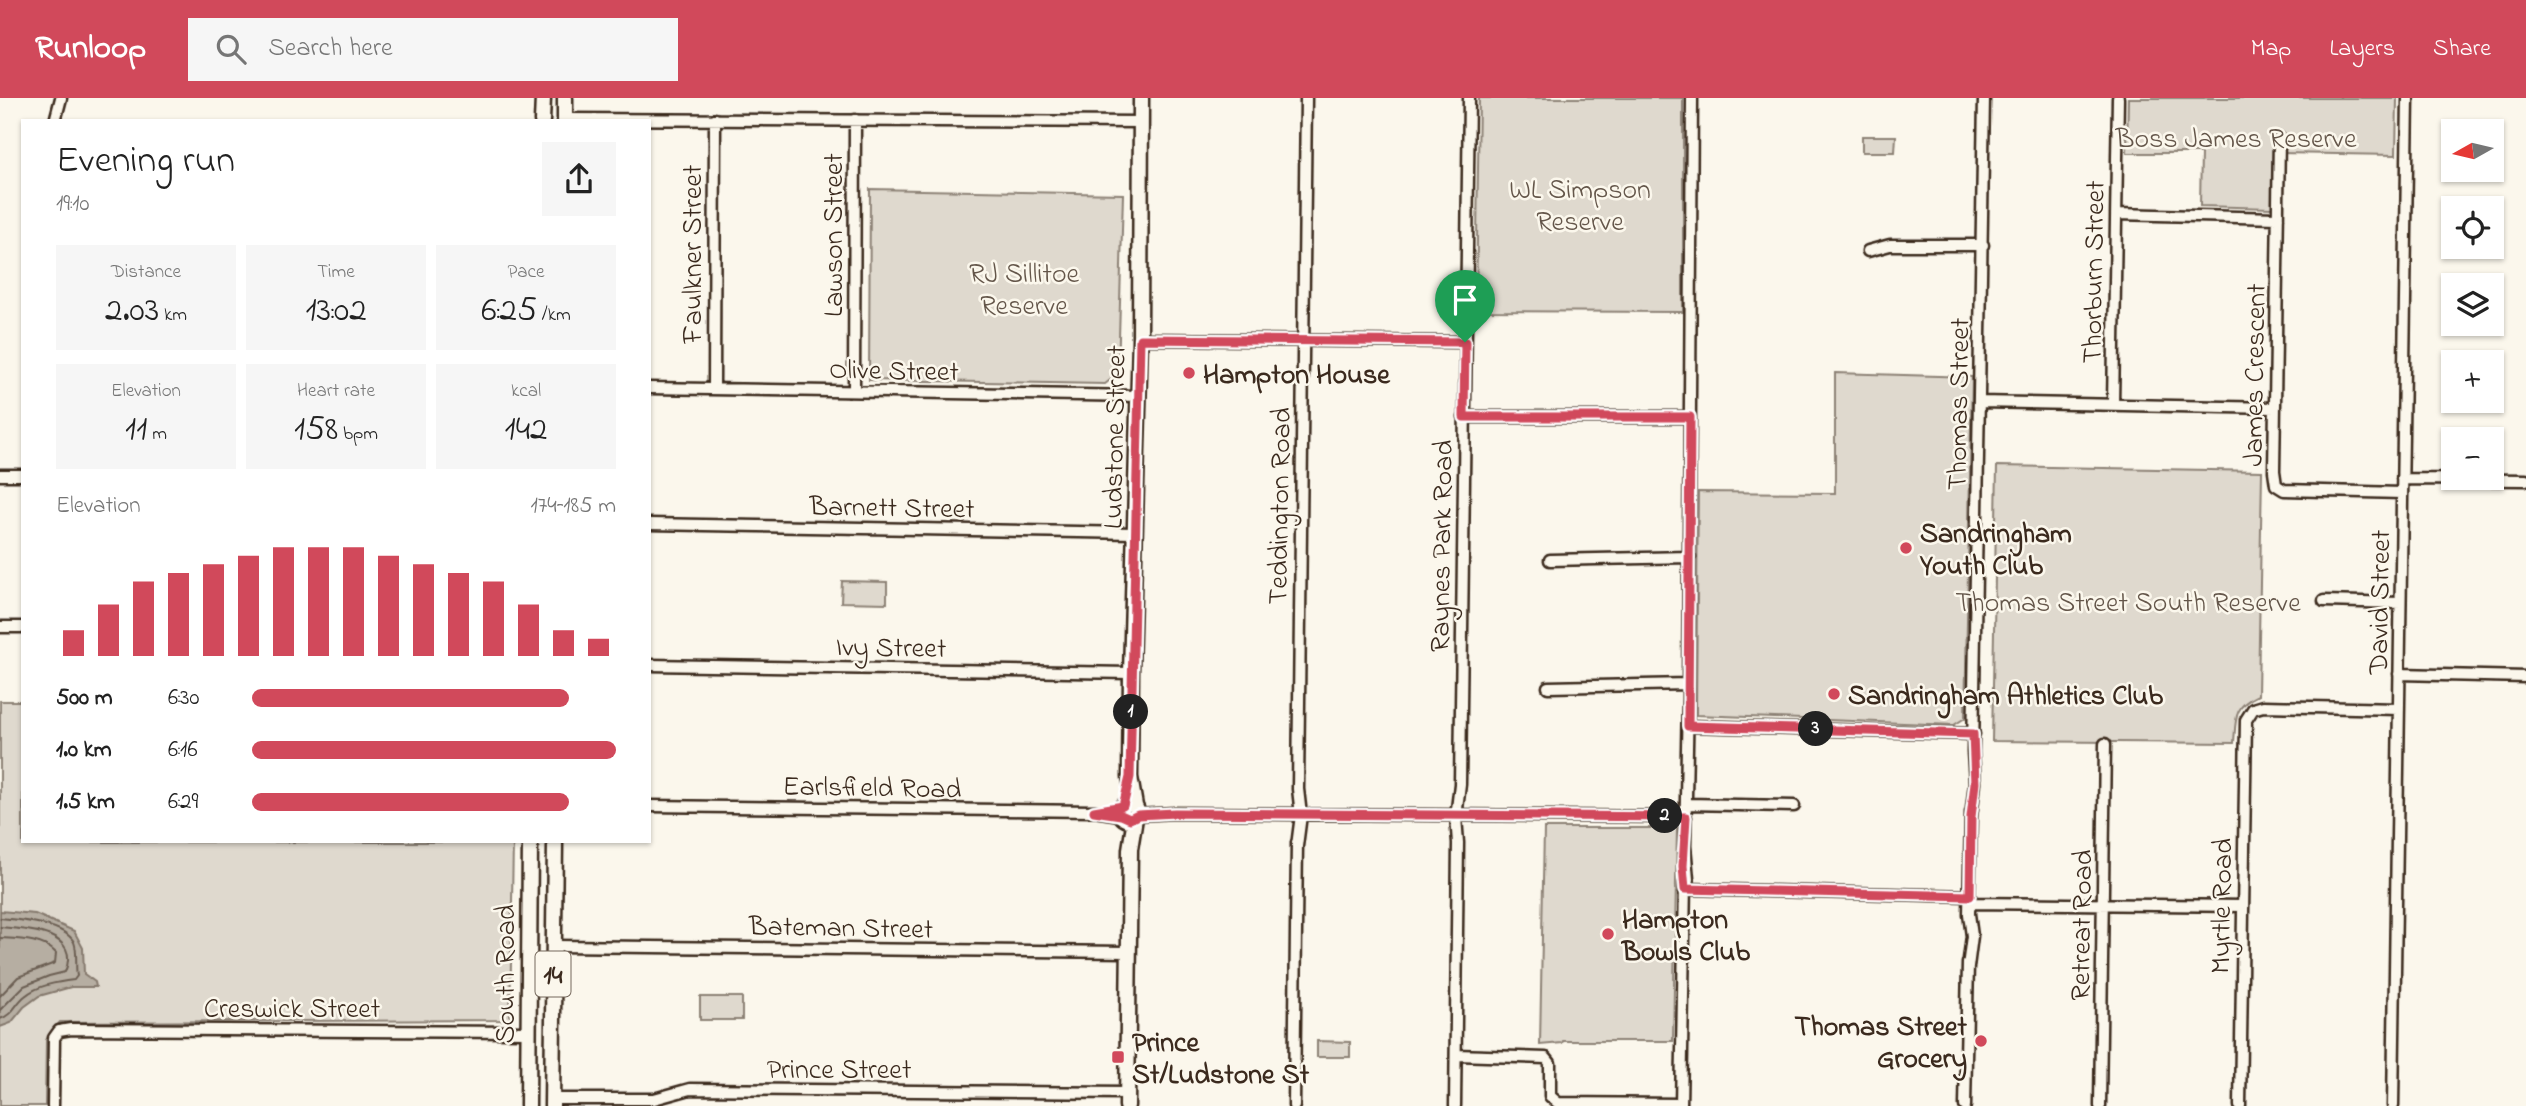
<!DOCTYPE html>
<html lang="en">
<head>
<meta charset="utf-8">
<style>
  :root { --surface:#fff; --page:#f6f6f6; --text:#222; --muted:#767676; --accent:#d1495b }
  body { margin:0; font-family:"Indie Flower",sans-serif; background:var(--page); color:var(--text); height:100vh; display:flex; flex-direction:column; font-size:26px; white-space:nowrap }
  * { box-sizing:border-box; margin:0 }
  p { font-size:23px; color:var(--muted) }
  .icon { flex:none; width:38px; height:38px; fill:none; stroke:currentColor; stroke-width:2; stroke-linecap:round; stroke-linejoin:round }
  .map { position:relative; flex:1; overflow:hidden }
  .details { position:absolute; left:21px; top:21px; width:630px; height:724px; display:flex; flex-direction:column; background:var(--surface); border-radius:0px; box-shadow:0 2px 5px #0004 }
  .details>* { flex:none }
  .needle { width:46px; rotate:262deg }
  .controls { position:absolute; left:2441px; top:21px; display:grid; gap:14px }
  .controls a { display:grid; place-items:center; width:63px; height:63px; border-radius:0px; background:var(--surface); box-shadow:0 2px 5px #0004; font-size:35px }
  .pin { position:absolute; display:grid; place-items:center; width:60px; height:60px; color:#fff; margin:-72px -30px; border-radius:50% 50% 50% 0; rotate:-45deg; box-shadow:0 0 7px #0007 }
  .pin .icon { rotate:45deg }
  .km { position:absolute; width:35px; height:35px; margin:-18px; border-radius:50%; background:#222; color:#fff; font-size:19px; line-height:35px; text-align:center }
  .round { display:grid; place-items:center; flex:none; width:74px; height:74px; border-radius:0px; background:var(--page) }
  .head { display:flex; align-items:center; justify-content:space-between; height:119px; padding:0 35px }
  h1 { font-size:38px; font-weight:600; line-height:52px }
  .metrics { display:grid; grid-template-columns:repeat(3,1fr); gap:10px; height:119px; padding:7px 35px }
  .metrics div { display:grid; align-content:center; border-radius:0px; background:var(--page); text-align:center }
  .metrics b { font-size:35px; font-weight:600 }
  .metrics small { font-size:19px; font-weight:400 }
  .metrics p { font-size:19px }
  .chart { height:196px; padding:14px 35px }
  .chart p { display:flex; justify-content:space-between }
  .chart svg { width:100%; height:126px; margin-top:7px; stroke:var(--accent); stroke-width:6 }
  ul { padding:0 35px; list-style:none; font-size:23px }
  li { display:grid; grid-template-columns:112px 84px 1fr; align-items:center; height:52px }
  li i { height:18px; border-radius:9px; background:var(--accent) }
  header { display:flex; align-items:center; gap:42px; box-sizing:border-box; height:98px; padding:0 35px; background:var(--accent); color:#fff }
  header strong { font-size:33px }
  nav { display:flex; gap:38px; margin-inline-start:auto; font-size:24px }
  .search { width:490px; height:63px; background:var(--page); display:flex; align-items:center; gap:18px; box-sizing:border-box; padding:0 24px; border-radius:0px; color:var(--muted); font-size:26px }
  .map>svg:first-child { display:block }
  .green { fill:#dfd9ce; stroke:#8d8276; stroke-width:2 }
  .water { fill:#b6aea2; stroke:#85796d; stroke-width:2 }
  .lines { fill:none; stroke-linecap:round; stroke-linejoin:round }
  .shore { stroke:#6c5f53; stroke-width:2 }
  .street-casing { stroke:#3b2a1e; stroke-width:15 }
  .secondary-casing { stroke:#3b2a1e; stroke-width:19 }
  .primary-casing { stroke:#3b2a1e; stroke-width:19 }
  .street { stroke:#fbf7ec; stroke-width:10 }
  .secondary { stroke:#fbf7ec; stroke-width:14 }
  .primary { stroke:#fbf7ec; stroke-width:14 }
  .route-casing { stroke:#fff; stroke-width:14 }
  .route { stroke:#d1495b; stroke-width:9 }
  .poi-dot { fill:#d1495b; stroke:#fbf7ec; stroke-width:2.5 }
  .labels { text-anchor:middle; stroke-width:5; stroke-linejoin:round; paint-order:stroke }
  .shield { fill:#fbf7ec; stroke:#75685c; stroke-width:2 }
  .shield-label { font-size:26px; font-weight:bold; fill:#3b2a1e }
  .park-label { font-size:28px; fill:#64564a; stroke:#fbf7ec }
  .street-label { font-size:28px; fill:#3b2a1e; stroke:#fbf7ec }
  .poi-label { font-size:28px; font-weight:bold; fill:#3b2a1e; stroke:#fbf7ec; text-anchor:start }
</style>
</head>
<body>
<header>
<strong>Runloop</strong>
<div class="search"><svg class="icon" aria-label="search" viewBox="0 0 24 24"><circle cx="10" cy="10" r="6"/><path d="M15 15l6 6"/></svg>Search here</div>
<nav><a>Map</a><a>Layers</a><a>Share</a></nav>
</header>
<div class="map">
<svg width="2526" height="1008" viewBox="0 0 2526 1008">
  <rect width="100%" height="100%" fill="#fbf7ec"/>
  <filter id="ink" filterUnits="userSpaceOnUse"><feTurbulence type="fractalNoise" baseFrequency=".0143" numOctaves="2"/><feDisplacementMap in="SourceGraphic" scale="14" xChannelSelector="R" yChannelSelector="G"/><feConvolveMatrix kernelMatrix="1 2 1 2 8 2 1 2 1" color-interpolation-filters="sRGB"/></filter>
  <g filter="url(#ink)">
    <path class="green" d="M1479,0h204v214l-207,-1z
      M2128,0h269l-1,57 -123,-2 -1,55 -72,-2 1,-53h-74z
      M1862,38h34l-1,16h-33z
      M870,91l253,5 -5,180 -13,10 -236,-4z
      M1835,275l137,4 -7,341 -11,7 -258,-10 2,-223 137,1z
      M1997,368l265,5 -4,224c-25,12 -22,23 -24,48l-242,-2z
      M842,483l45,1v21l-46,-1z
      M0,603h23v141h490l-3,178 -450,2 -14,18 -1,66h-45z
      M1544,730h133l-4,213h-110l-1,2 -22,2z
      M700,899h42v23h-42z
      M1317,943l33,1v15h-33z"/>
    <path class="water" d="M0,813l35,3 39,17 9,17 1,26 11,8 1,5h-25l-32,9 -15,11 -13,16 -11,4z"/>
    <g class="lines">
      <path class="shore" d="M0,820c19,2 64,5 74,24 4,10 1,24 3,34l-3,4c-16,2 -36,5 -49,16 -10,8 -12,19 -25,23
        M0,829c26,2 82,5 65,45l-16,4 -25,10 -24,24
        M0,840c18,1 44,1 56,15l-1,10 -37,14 -18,19"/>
      <g class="street-casing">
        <path id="street" d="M565,21l576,3
          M55,23l6,-23
          M2279,40l-5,333 2,14 8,5 118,3
          M2116,116l162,4
          M1868,153l22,-6h93
          M1140,241l325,3
          M649,290l490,8
          M714,291l1,-270
          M854,293l1,-271
          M1980,304l295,6
          M2113,307l5,-307
          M1464,319h226
          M0,377h23
          M2402,381l124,1
          M649,426l486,9
          M1550,462l140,-3
          M2324,503l76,2
          M0,529h23
          M649,567l482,8
          M2399,576l127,3
          M1548,589l140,-3
          M1688,628l286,8
          M1687,706l107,2
          M649,708l445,5 26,4
          M1137,717l38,-2 511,4
          M1971,719l4,-34 -2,-31 11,-654
          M1297,748l4,-31 -3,-26 8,-691
          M1685,791l3,-10 -3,-33 3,-147 4,-601
          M1685,791l285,7
          M1970,805l273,3
          M554,848l574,6
          M1968,869l4,-31 -3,-22 2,-102
          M1456,957l90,3 4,5v33l8,7 123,1
          M552,1001h102l36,-10 437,4
          M53,1008l1,-68 5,-7 12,-2 458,3
          M1294,1008l3,-264
          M1455,1008l3,-263 -2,-26 4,-33 9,-686
          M1681,1008l4,-223
          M1965,1008l3,-143
          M2100,1008l5,-362
          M2240,1008l6,-386 7,-11 10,-3 136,3
          M2393,1008l15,-1008"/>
      </g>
      <g class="secondary-casing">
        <path id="secondary" d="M1121 714a8 8 0 1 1 16 0a8 8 0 1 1-16 0Z
          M1135,708l-5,-29 1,-104 9,-334 1,-241
          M1127,1008l3,-257 5,-31"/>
      </g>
      <g class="primary-casing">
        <path id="primary" d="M542,23l1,-23
          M565,23v-23
          M528,1008l2,-264
          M552,1008l3,-264"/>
      </g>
      <use href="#street" class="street"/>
      <use href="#secondary" class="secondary"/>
      <use href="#primary" class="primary"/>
    </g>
  </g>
  <g class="lines" filter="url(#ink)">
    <g class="route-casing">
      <path id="route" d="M1140,241l325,3 -1,75h226l-2,309 285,8 2,49 -4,34 -1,79 -285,-7 -2,-23 3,-49 -511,-4 -37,2 -8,4 -9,-4 -27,-4 29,-5 7,-29z"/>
    </g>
    <use href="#route" class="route"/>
  </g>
  <g class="poi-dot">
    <circle cx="1189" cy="275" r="7"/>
    <circle cx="1906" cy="450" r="7"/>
    <circle cx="1834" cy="596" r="7"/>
    <circle cx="1608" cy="836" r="7"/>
    <circle cx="1981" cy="943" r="7"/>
    <rect x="1111" y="952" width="14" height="14" rx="3.5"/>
  </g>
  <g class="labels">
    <rect class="shield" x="535.5" y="853.5" width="35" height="45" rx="5"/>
    <g class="shield-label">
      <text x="553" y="885">14</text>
    </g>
    <g class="park-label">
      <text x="2236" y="49">Boss James Reserve</text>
      <text x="1580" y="100">WL Simpson<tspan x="1580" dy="32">Reserve</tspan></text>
      <text x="1024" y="184">RJ Sillitoe<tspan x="1024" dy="32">Reserve</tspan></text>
      <text x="2128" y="513">Thomas Street South Reserve</text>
    </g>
    <g class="street-label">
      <text transform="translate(832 137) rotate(-90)" y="10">Lawson Street</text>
      <text transform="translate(691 156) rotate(-90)" y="10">Faulkner Street</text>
      <text transform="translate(2092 174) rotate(-89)" y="10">Thorburn Street</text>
      <text transform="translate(894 271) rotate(1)" y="10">Olive Street</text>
      <text transform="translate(2253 277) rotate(-89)" y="10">James Crescent</text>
      <text transform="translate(1957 306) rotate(-89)" y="10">Thomas Street</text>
      <text transform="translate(1113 339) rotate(-89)" y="10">Ludstone Street</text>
      <text transform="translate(892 408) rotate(1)" y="10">Barnett Street</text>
      <text transform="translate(1278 408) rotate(-89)" y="10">Teddington Road</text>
      <text transform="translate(1440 448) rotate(-89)" y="10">Raynes Park Road</text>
      <text transform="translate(2378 504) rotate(-89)" y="10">David Street</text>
      <text transform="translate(891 548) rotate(1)" y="10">Ivy Street</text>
      <text transform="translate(872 688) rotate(1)" y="10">Earlsfield Road</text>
      <text transform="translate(2220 808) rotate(-89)" y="10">Myrtle Road</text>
      <text transform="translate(2080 827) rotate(-89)" y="10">Retreat Road</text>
      <text transform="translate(841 828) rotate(1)" y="10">Bateman Street</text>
      <text transform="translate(504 876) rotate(-90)" y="10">South Road</text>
      <text x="292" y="919">Creswick Street</text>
      <text x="839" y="980">Prince Street</text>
    </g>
    <g class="poi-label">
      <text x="1203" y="285">Hampton House</text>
      <text x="1920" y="444">Sandringham<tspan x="1920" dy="32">Youth Club</tspan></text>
      <text x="1848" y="606">Sandringham Athletics Club</text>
      <text x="1622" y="830">Hampton<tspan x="1622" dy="32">Bowls Club</tspan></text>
      <text x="1967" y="937" text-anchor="end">Thomas Street<tspan x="1967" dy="32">Grocery</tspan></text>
      <text x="1132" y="953">Prince<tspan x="1132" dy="32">St/Ludstone St</tspan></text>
    </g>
  </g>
</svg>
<div class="controls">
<a><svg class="needle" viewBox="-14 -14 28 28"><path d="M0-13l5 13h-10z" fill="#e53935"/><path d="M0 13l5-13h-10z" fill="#767676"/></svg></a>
<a><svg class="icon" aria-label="locate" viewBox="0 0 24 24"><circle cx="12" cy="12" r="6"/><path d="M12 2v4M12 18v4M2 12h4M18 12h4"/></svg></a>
<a><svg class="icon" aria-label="layers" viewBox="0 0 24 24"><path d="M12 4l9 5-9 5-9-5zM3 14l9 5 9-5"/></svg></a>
<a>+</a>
<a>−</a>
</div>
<div class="pin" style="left:1465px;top:244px;background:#1e9e55"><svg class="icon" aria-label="arrive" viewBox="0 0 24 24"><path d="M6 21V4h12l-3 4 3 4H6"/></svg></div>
<b class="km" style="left:1131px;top:614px">1</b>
<b class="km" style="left:1665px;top:718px">2</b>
<b class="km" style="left:1816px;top:631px">3</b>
<section class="details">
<div class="head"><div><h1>Evening run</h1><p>19:10</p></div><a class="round"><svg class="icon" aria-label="share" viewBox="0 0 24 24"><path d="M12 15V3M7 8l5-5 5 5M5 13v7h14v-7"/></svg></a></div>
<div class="metrics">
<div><p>Distance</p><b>2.03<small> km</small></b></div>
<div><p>Time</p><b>13:02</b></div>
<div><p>Pace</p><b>6:25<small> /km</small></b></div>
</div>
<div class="metrics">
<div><p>Elevation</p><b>11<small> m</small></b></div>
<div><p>Heart rate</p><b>158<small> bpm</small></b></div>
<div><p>kcal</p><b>142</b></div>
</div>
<div class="chart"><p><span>Elevation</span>174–185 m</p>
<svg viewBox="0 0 160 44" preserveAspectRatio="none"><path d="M5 44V35M15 44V26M25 44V18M35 44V15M45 44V12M55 44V9M65 44V6M75 44V6M85 44V6M95 44V9M105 44V12M115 44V15M125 44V18M135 44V26M145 44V35M155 44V38"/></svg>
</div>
<ul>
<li><b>500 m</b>6:30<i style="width:87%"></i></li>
<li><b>1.0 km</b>6:16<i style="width:100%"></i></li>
<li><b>1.5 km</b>6:29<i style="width:87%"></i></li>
</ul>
</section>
</div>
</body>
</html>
